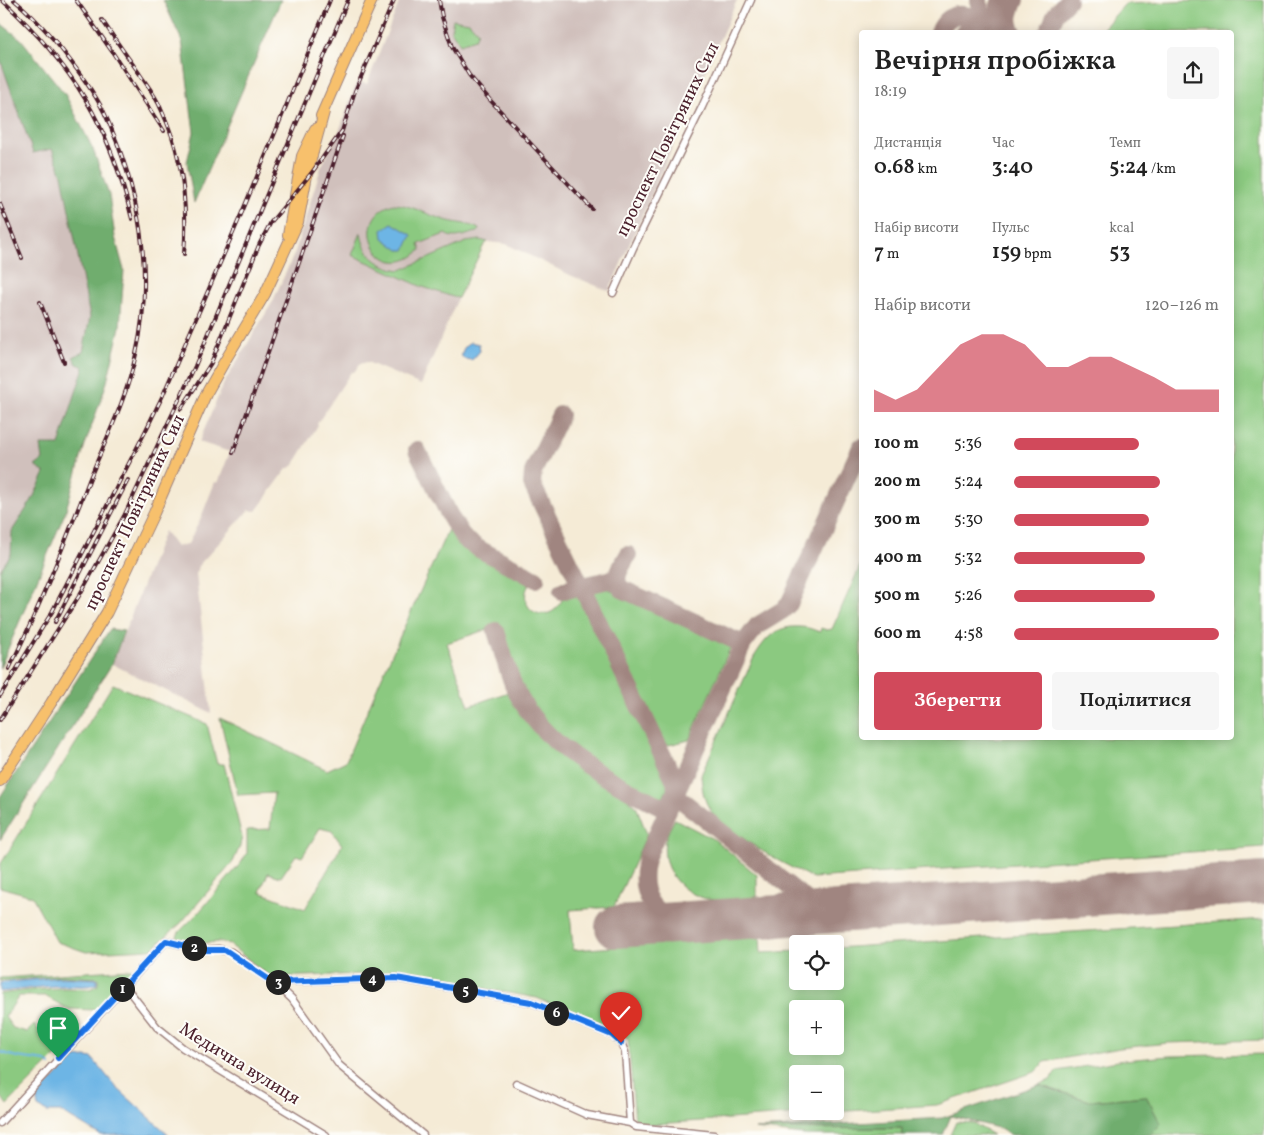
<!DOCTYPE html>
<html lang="uk">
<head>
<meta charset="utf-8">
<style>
  :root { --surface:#fff; --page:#f6f6f6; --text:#222; --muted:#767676; --accent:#d1495b }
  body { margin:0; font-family:Vollkorn,serif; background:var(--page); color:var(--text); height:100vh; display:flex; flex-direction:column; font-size:19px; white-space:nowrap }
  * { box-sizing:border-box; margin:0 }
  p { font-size:16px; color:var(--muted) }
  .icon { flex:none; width:28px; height:28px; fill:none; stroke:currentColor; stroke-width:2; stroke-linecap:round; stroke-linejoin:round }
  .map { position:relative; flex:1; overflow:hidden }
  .drawer { position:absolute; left:859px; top:30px; width:375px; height:710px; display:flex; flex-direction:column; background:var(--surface); border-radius:5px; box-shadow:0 2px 12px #0003 }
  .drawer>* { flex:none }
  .buttons { position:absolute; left:789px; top:935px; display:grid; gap:10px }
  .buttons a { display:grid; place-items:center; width:55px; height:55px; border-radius:5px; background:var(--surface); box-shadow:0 2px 12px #0003; font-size:25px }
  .pin { position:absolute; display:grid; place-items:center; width:42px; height:42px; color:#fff; margin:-51px -21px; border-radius:50% 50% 50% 0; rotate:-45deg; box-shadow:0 0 5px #0007 }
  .pin .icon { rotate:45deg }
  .km { position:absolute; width:25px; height:25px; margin:-12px; border-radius:50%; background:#222; color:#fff; font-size:14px; line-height:25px; text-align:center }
  .round { display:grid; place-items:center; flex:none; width:52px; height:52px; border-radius:5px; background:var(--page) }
  .headline { display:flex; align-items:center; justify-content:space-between; height:85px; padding:0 15px }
  h1 { font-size:28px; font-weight:600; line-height:38px }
  .figures { display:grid; grid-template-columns:repeat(3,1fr); gap:8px; height:85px; padding:5px 15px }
  .figures div { display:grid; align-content:center }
  .figures b { font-size:21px; font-weight:600 }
  .figures small { font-size:14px; font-weight:400 }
  .figures p { font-size:14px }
  .chart { height:140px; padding:10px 15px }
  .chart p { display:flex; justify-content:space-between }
  .chart svg { width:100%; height:90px; margin-top:5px; fill:var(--accent); opacity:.7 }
  .primary-button { display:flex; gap:10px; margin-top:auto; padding:10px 15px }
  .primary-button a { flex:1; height:58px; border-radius:5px; background:var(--accent); color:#fff; font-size:20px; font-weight:600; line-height:58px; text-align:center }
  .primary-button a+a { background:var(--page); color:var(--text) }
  ul { padding:0 15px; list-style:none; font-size:16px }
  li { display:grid; grid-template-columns:80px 60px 1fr; align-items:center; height:38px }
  li i { height:12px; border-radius:6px; background:var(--accent) }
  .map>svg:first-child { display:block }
  .industrial { fill:#d0c0bc }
  .green { fill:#8bc980; stroke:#6a7456; fill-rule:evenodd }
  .forest { fill:#70ad6e; stroke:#5d664c }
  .water { fill:#6db5e5; stroke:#5c6a88 }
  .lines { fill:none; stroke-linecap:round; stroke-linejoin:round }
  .stream { stroke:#6db5e5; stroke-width:2 }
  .taxiway { stroke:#a08580; stroke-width:18 }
  .runway { stroke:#a08580; stroke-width:42 }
  .street-casing { stroke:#a08580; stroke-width:9 }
  .primary-casing { stroke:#a08580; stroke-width:12 }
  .street { stroke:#fff; stroke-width:6 }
  .primary { stroke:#f7c06c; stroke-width:10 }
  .rail-casing { stroke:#4a1f2b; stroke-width:4 }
  .rail { stroke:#fdfcf7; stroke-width:2; stroke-dasharray:5.5; stroke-linecap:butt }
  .route-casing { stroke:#fff; stroke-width:10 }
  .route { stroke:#1a73e8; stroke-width:6 }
  .labels { text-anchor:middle; stroke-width:4; stroke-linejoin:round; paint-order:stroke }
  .street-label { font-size:18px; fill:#4a1f2b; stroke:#fdfcf7 }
</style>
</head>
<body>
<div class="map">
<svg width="1264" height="1135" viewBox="0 0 1264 1135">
  <rect width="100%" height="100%" fill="#fdfcf7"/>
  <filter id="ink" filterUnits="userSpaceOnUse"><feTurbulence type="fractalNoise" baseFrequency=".02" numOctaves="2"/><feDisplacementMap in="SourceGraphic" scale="10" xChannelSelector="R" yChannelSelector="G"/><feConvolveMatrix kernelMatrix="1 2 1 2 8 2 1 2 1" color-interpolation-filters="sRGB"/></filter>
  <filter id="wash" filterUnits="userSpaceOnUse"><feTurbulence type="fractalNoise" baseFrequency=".0096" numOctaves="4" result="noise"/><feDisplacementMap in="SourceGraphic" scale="20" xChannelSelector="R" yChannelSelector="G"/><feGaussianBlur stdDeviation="1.12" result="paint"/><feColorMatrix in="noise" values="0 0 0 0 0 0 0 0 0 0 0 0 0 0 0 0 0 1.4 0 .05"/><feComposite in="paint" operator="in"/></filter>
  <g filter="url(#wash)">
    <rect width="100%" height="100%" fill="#f5ebd6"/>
    <path class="industrial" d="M400,0h337l-128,291 -39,-16 -64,-31 -18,-2 -4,2 -26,54 -37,87 -54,-23 -7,2 -6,8h-3l-34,52 1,1 -25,41 -6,3 -31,42 -7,-1 -51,56 -2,7 15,140 -99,-49 52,-133 12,16 12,-3 12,-24 15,-38 3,1 12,-31 -31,-10 25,-59 48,-80 23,-51 26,-85 15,-27 21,-59 10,3z
      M0,22l21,17 44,55 44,199 -28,120 -81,178z"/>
    <path class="green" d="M1221,0h43v847l-451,31c-28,-13 -48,-24 -73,-42 -11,-7 -22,-14 -29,-25 -8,-11 -9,-24 -10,-36l53,-118c12,-19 22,-32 47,-30 7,0 13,3 19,5l1,-4 6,2 5,-1 29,-65v174h370v-706h-131l25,-28z
      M453,19l16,3 9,10 -3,7 -15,5 -9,-14z
      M394,204c18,1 31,10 48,15 14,5 24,3 37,10l-1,3c-11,2 -24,9 -33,2l-26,10 2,6c-4,3 -8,7 -13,9 -35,15 -56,-44 -14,-55z
      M361,233c3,22 18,34 40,37l65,-28 14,-2 8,2 -4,3 -26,53 -5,-1 -33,-11 -68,-31z
      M451,523l12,20 16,10 53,28c-14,14 -4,38 17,32 8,-3 9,-8 14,-14 3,-3 9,-4 14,-6l92,192 -7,15c-60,-29 -118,-58 -145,-124 -7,-17 -12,-34 -17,-51l-53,18 22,63 42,-15 16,27 14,18 18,17 22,17 36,20 19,16 11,28 -33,73 -44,3 3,40 187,-13 1,16 36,-2 1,30h37v-33l429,-29v121l-96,3 -48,5 -75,14 -10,10 -98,33 -296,20 -6,-3 -7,-83 -2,-2 -89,-39 -140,-25 -123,4 -9,-4 -36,-29 -8,-2 -18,1 -6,3 -11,-2 -8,-4 -1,-4 2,-4 21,-21 41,-48 6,-10v-23l23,-1 4,-36 -36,2 -18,-77 107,52 19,-9 33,-78zM320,828l12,3 10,14 -37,64 -45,-17 8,-19 13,4 15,-22 6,2zM798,1009h37v37h-37zM798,1074h37v37h-37z
      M604,587l128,57 -43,96 -20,5 -6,-4 -72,-151z
      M113,684l94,40 10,40h7l18,73 -2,9 -7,16 -52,61 -29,26 -66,3 -29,-10 -25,-46 -32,-9v-22z
      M675,819l40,21 42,35v22c-14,1 -29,4 -43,3 -30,-3 -54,-28 -49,-59 2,-8 6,-15 10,-22z
      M131,969l4,2 -33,36 -6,3 -28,-1 -23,-13h-26l-14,21 8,11 14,4 7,-7 27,26 -54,54 -7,-10v-101l31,-4 32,-2 27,1 8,-4v-7l-35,-2 -63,5v-3z
      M1264,1054v81h-114l10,-11 -14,-28 -56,5 -52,-16 12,-5 7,-9 67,-11 45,-4z
      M956,1122l17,1 20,12h-43z
      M902,1128l1,7h-98l-50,-6z"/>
    <path class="forest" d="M163,0h118l-87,203 -7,-41 7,-30 -12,-91z
      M0,23l21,16 44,55 28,55 16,46 6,42 9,33 -4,57 -13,55 -23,66 -19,65 -65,155v-98l11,-16 1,-23 20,-31 13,-27 -10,-7 8,-6 -2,-15h18l25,-78 -7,-3 -4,-7 10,-5 7,-35 -28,-142 -10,-26 -19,4 -33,-94z
      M110,629l14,2 -12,33 -112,176v-43z
      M1038,1085l52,16 56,-5 15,28 -11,11h-139l-9,-6 -51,-13 -8,19h-40l-1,-7 -147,1 187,-11z"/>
    <path class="water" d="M392,223l20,12 -7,15h-6l-16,-12 -1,-8z
      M470,342l9,2 1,7 -8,9 -8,-1 -3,-4 3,-7z
      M61,977l36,2v5c-11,4 -23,1 -35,2 -21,0 -41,4 -62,6v-9z
      M87,1057l5,1 24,29 53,48h-69l-39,-23h-14l-9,-5 -2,-10 38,-39z"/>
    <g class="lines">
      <path class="stream" d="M0,1052l17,5 29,4 4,4"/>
      <path class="taxiway" d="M979,0l1,13 8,10
        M1001,0c-6,13 -5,23 6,32
        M939,32c12,-25 28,-18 49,-9
        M964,32c13,-15 27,-7 43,0
        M1013,32c-7,-12 -3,-20 2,-32
        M1048,32l8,-19 12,-13
        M560,415l-27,57 -1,12 143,297 1,11
        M417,450l35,70 13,20 16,10 55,29
        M628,555c-6,11 -17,24 -6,34l121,55
        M562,591l55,-13
        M496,631c6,19 11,39 19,58 30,62 95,91 153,121
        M675,795l148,118
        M688,921c-39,-2 -51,-31 -41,-65l96,-212 14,-18 26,-16 6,-6 72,-157"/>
      <path class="runway" d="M616,927l648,-44"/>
    </g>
  </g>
  <g filter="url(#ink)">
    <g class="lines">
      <g class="street-casing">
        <path id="street" d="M613,293l20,-45 69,-141 49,-107
          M274,982l122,-4 135,24 81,33 9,8 4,9 5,71
          M125,986l32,41 26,21 143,87
          M516,1083l71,32 43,8 6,4 78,8
          M0,1123l166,-182 36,9 16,-1 13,3 37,27 6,3 18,17 47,66 84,70"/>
      </g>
      <g class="primary-casing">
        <path id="primary" d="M321,116l51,-116
          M288,235l14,-79 13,-27
          M0,781l51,-78 56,-91 47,-99 52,-119 17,-30 42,-70 33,-72 10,-52 16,-58"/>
      </g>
      <use href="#street" class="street"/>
      <use href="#primary" class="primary"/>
      <g class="rail-casing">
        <path id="rail" d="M2,0c71,66 107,124 130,219
          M76,0l35,50 53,81
          M439,0l3,17 10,30 17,28 21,25 102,109
          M102,20c12,18 25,36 37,53 8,12 17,23 22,36 21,44 27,96 23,145
          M0,204l22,54
          M40,302l24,60
          M181,409l30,-46 48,-118 12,-23 42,-51 29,-40 13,-40 39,-91
          M233,453l110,-317
          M55,622l73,-142
          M9,669c31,-62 56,-127 81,-191 17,-41 37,-81 46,-124 19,-82 3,-167 -32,-242 -12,-24 -33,-51 -50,-72 -12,-14 -25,-28 -40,-40
          M0,696l52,-84 91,-176 20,-41 80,-185 87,-210
          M0,720l79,-124 45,-80 71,-150 153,-366"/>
      </g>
      <use href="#rail" class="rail"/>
    </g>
  </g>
  <g class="lines" filter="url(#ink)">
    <g class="route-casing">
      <path id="route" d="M58,1058l108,-117 36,9h23l43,29 6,3 122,-4 135,24 81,33 9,8"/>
    </g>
    <use href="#route" class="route"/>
  </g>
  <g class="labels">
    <g class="street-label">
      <text transform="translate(667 139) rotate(-64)" y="6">проспект Повітряних Сил</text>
      <text transform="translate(134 512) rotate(-65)" y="6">проспект Повітряних Сил</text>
      <text transform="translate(240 1063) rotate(32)" y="6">Медична вулиця</text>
    </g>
  </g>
</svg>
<div class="buttons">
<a><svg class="icon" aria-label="locate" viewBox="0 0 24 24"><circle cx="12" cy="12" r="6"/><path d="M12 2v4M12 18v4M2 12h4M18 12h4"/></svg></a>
<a>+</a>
<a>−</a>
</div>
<div class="pin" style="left:58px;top:1058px;background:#1e9e55"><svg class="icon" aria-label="arrive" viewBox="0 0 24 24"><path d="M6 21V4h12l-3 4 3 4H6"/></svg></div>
<div class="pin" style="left:621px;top:1043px;background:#d93025"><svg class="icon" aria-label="check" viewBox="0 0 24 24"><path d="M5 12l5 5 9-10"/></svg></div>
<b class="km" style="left:122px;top:989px">1</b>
<b class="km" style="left:194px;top:948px">2</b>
<b class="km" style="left:278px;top:982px">3</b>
<b class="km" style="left:372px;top:979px">4</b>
<b class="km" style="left:465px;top:990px">5</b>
<b class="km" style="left:556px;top:1013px">6</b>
<section class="drawer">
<div class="headline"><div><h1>Вечірня пробіжка</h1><p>18:19</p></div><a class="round"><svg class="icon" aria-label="share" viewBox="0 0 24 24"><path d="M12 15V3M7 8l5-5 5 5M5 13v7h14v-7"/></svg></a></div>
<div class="figures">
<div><p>Дистанція</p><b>0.68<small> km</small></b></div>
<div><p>Час</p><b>3:40</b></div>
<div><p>Темп</p><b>5:24<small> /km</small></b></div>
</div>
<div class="figures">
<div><p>Набір висоти</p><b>7<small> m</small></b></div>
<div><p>Пульс</p><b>159<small> bpm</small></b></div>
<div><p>kcal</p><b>53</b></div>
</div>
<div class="chart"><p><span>Набір висоти</span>120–126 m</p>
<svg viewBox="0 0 160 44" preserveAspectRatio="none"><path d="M0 44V33L10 38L20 33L30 22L40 11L50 6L60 6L70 11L80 22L90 22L100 17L110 17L120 22L130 27L140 33L150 33L160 33V44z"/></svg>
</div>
<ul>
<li><b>100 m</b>5:36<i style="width:61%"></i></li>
<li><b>200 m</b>5:24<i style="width:71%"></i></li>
<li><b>300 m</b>5:30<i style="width:66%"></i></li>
<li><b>400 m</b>5:32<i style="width:64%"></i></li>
<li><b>500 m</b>5:26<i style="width:69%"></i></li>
<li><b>600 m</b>4:58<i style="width:100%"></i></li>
</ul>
<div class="primary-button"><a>Зберегти</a><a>Поділитися</a></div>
</section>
</div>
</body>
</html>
